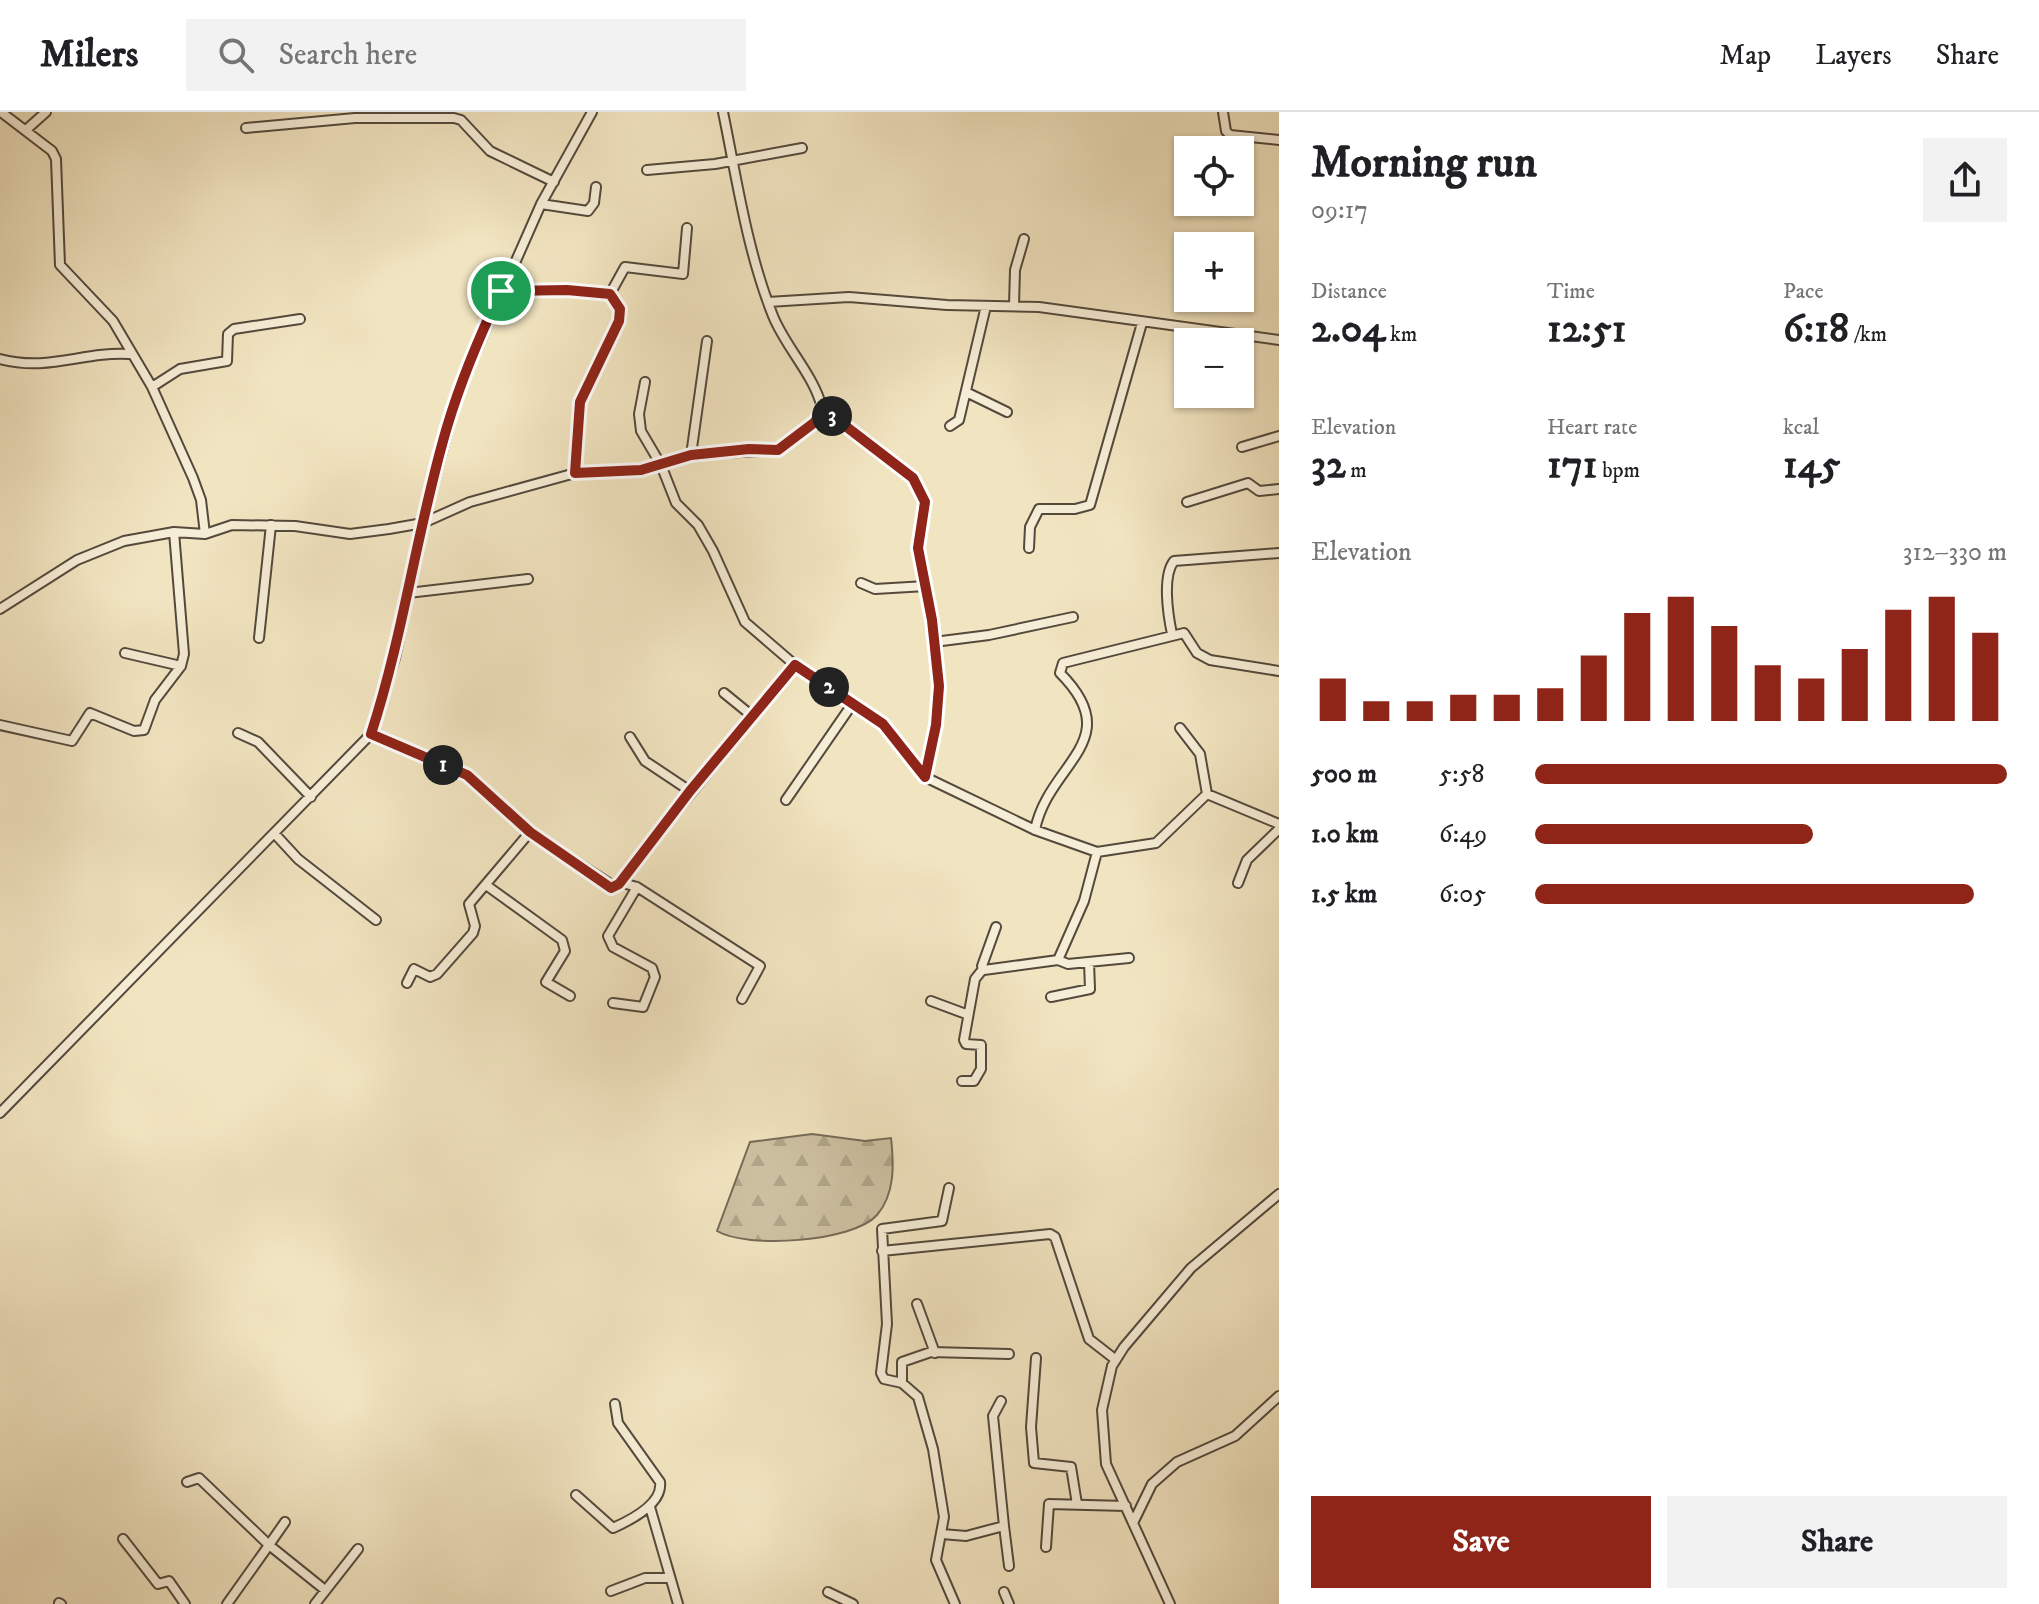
<!DOCTYPE html>
<html lang="en">
<head>
<meta charset="utf-8">
<style>
  :root { --surface:#fff; --page:#f2f2f2; --text:#202124; --muted:#757577; --line:#e0e0e0; --accent:#8f2418 }
  body { margin:0; font-family:"IM FELL DW Pica",serif; background:var(--page); color:var(--text); height:100vh; display:flex; flex-direction:column; font-size:30px; white-space:nowrap }
  * { box-sizing:border-box; margin:0 }
  p { font-size:26px; color:var(--muted) }
  .icon { flex:none; width:44px; height:44px; fill:none; stroke:currentColor; stroke-width:2; stroke-linecap:round; stroke-linejoin:round }
  .map { position:relative; flex:1; overflow:hidden }
  .side { display:flex; flex-direction:column; background:var(--surface); width:760px }
  .side>* { flex:none }
  .buttons { position:absolute; left:1174px; top:24px; display:grid; gap:16px }
  .buttons a { display:grid; place-items:center; width:80px; height:80px; border-radius:0px; background:var(--surface); box-shadow:0 2px 6px #0004; font-size:40px }
  .pin { position:absolute; display:grid; place-items:center; width:68px; height:68px; color:#fff; margin:-34px; border:4px solid #fff; border-radius:50%; box-shadow:0 2px 8px #0007 }
  .km { position:absolute; width:40px; height:40px; margin:-20px; border-radius:50%; background:#222; color:#fff; font-size:22px; line-height:40px; text-align:center }
  .round { display:grid; place-items:center; flex:none; width:84px; height:84px; border-radius:0px; background:var(--page) }
  .summary { display:flex; align-items:center; justify-content:space-between; height:136px; padding:0 32px }
  h1 { font-size:44px; font-weight:700; line-height:60px }
  .metrics { display:grid; grid-template-columns:repeat(3,1fr); gap:12px; height:136px; padding:8px 32px }
  .metrics div { display:grid; align-content:center }
  .metrics b { font-size:40px; font-weight:700 }
  .metrics small { font-size:22px; font-weight:400 }
  .metrics p { font-size:22px }
  .chart { height:224px; padding:16px 32px }
  .chart p { display:flex; justify-content:space-between }
  .chart svg { width:100%; height:144px; margin-top:8px; stroke:var(--accent); stroke-width:6 }
  .action { display:flex; gap:16px; margin-top:auto; padding:16px 32px }
  .action a { flex:1; height:92px; border-radius:0px; background:var(--accent); color:#fff; font-size:32px; font-weight:700; line-height:92px; text-align:center }
  .action a+a { background:var(--page); color:var(--text) }
  ul { padding:0 32px; list-style:none; font-size:26px }
  li { display:grid; grid-template-columns:128px 96px 1fr; align-items:center; height:60px }
  li i { height:20px; border-radius:10px; background:var(--accent) }
  header { display:flex; align-items:center; gap:48px; box-sizing:border-box; height:112px; padding:0 40px; background:var(--surface); border-bottom:2px solid var(--line) }
  header strong { font-size:38px }
  nav { display:flex; gap:44px; margin-inline-start:auto; font-size:28px }
  .search { width:560px; height:72px; background:var(--page); display:flex; align-items:center; gap:20px; box-sizing:border-box; padding:0 28px; border-radius:0px; color:var(--muted); font-size:30px }
  main { display:flex; flex:1; min-height:0 }
  .map>svg:first-child { display:block }
  .forest { fill:url(#forest-firs); stroke:#766b59; stroke-width:2 }
  .lines { fill:none; stroke-linecap:round; stroke-linejoin:round }
  .minor-casing { stroke:#54493c; stroke-width:12 }
  .minor { stroke:#f6edd6; stroke-width:8 }
  .route-casing { stroke:#fff; stroke-width:16 }
  .route { stroke:#8f2418; stroke-width:10 }
</style>
</head>
<body>
<header>
<strong>Milers</strong>
<div class="search"><svg class="icon" aria-label="search" viewBox="0 0 24 24"><circle cx="10" cy="10" r="6"/><path d="M15 15l6 6"/></svg>Search here</div>
<nav><a>Map</a><a>Layers</a><a>Share</a></nav>
</header>
<main>
<div class="map">
<svg width="1279" height="1492" viewBox="0 0 1279 1492">
  <defs>
    <pattern id="forest-firs" width="22" height="20" patternUnits="userSpaceOnUse" patternTransform="scale(2)"><rect width="22" height="20" fill="#cdc1a2"/><path d="M5 1l3.5 6h-7zM16 11l3.5 6h-7z" fill="#b0a58a"/></pattern>
  </defs>
  <rect width="100%" height="100%" fill="#f1e4c0"/>
  <filter id="stains"><feTurbulence type="fractalNoise" baseFrequency=".0025" numOctaves="4"/><feColorMatrix values="0 0 0 0 .2 0 0 0 0 .09 0 0 0 0 .02 0 0 0 .5 -.17"/></filter>
  <radialGradient id="worn" r=".72"><stop offset=".6" stop-color="#630" stop-opacity="0"/><stop offset="1" stop-color="#630" stop-opacity=".3"/></radialGradient>
  <path class="forest" d="M812,1022l53,7 26,-3c3,27 4,56 -14,77 -24,27 -130,34 -160,16l33,-89z"/>
  <g class="lines">
    <g class="minor-casing">
      <path id="minor" d="M1,0l51,39 4,8 4,106 53,56 39,66 41,91 8,22 4,34
        M1223,0l3,19 4,4 49,5
        M246,16l109,-10h99l7,2 29,31 64,31
        M27,17l19,-17
        M647,58l68,-6 87,-16
        M541,92l47,7 6,-8 2,-16
        M501,179l66,-1 43,4 9,11v16l-41,88 -3,64
        M610,182l15,-27 58,7 4,-46
        M768,190l81,-5 98,8 92,2 240,33
        M1014,193l1,-35 9,-31
        M0,247c49,13 83,-8 130,-5
        M645,270l-6,32 2,17 20,34 15,38 22,22 15,26 32,71 50,43 88,59 42,53 110,53 62,22 59,-9 51,-49 72,30
        M152,275l28,-18 47,-8 1,-27 6,-5 66,-10
        M966,280l41,20
        M822,296l91,70 12,24 -7,46 14,72 7,66 -3,39 -11,52
        M950,314l9,-6 27,-114
        M1242,335l37,-11
        M691,343l16,-114
        M1187,390l61,-19 11,8 20,-2
        M1029,436l1,-21 9,-18h36l15,-4 52,-182
        M861,471l14,6 51,-3
        M408,481l120,-14
        M0,497l77,-49 47,-19 50,-9 31,2 27,-9 63,1 55,8 39,-5 34,-6 47,-21 109,-30 62,-2 50,-15 87,-5 37,-28 7,-14c-8,-33 -36,-60 -49,-92 -26,-65 -36,-136 -50,-204
        M1172,522c-4,-19 -10,-58 2,-73l105,-8
        M259,526l12,-113
        M934,530l55,-7 84,-18
        M125,541l56,13
        M724,581l27,22
        M0,613l72,16 18,-28 44,18 10,-1 11,-30 26,-34 3,-12 -10,-122
        M1180,616l20,26 7,40
        M238,621l20,9 53,55
        M371,622l91,38 68,60 85,55 180,-222
        M630,625l15,24 45,30
        M786,688l67,-97
        M1035,718c13,-67 93,-89 25,-157l3,-10 121,-30 13,20 13,7 69,11
        M274,721l24,26 78,61
        M1097,740l-13,49 -26,59 10,4 61,-6
        M619,770l18,5 123,79 -18,33
        M1238,771l9,-23 32,-31
        M486,773l76,55 3,11 -19,31 24,14
        M996,815l-14,39 2,4 74,-10
        M407,871l7,-14 16,8 7,-3 36,-41 2,-7 -6,-22 61,-72
        M1051,885l39,-8 -1,-27
        M931,889l35,13
        M613,891l30,4 12,-30 -3,-9 -39,-21 -5,-11 29,-49
        M962,969h12l7,-12v-24l-15,-1 -2,-4 11,-61 8,-10
        M0,1001l371,-379 24,-76 28,-135 35,-131 83,-188 51,-92
        M949,1076l-7,33 -60,8 5,95 -6,49 3,6 18,4 16,14 15,52 11,68 -8,43 19,44
        M882,1139l168,-17 5,3 34,102 27,21
        M917,1192l18,49
        M1036,1246l-5,69 3,36 37,4 6,37
        M902,1271v-21l29,-10 78,2
        M187,1370l12,-4 70,67 -42,59
        M576,1383l37,33c18,-8 50,-24 47,-46l-42,-59 -3,-19
        M650,1395l28,97
        M285,1410l-16,23 56,45
        M1133,1411l19,-39 25,-22 58,-26 44,-40
        M1004,1414l5,40
        M942,1422l24,2 38,-10 -11,-110 8,-15
        M123,1427l35,45 11,-3 16,23
        M1046,1435l3,-43 77,2
        M611,1479l34,-13h23
        M828,1480l25,12
        M1004,1480l5,12
        M59,1491l2,1
        M315,1492l43,-55
        M1170,1492l-64,-140 -4,-54 10,-44 12,-19 67,-79 88,-74"/>
    </g>
    <use href="#minor" class="minor"/>
  </g>
  <g class="lines">
    <g class="route-casing">
      <path id="route" d="M567,178l43,4 10,15 -1,12 -39,81 -5,71 66,-3 50,-15 58,-6 29,1 37,-28 7,-14 91,70 12,24 -7,46 14,72 7,66 -3,39 -11,52 -42,-53 -88,-59 -105,126 -71,93 -8,4 -81,-56 -63,-57 -96,-41c33,-101 46,-206 76,-307 14,-47 33,-92 54,-136z"/>
    </g>
    <use href="#route" class="route"/>
  </g>
  <rect width="100%" height="100%" filter="url(#stains)"/>
  <rect width="100%" height="100%" fill="url(#worn)"/>
</svg>
<div class="buttons">
<a><svg class="icon" aria-label="locate" viewBox="0 0 24 24"><circle cx="12" cy="12" r="6"/><path d="M12 2v4M12 18v4M2 12h4M18 12h4"/></svg></a>
<a>+</a>
<a>−</a>
</div>
<div class="pin" style="left:501px;top:179px;background:#1e9e55"><svg class="icon" aria-label="arrive" viewBox="0 0 24 24"><path d="M6 21V4h12l-3 4 3 4H6"/></svg></div>
<b class="km" style="left:443px;top:653px">1</b>
<b class="km" style="left:829px;top:575px">2</b>
<b class="km" style="left:832px;top:304px">3</b>
</div>
<section class="side">
<div class="summary"><div><h1>Morning run</h1><p>09:17</p></div><a class="round"><svg class="icon" aria-label="share" viewBox="0 0 24 24"><path d="M12 15V3M7 8l5-5 5 5M5 13v7h14v-7"/></svg></a></div>
<div class="metrics">
<div><p>Distance</p><b>2.04<small> km</small></b></div>
<div><p>Time</p><b>12:51</b></div>
<div><p>Pace</p><b>6:18<small> /km</small></b></div>
</div>
<div class="metrics">
<div><p>Elevation</p><b>32<small> m</small></b></div>
<div><p>Heart rate</p><b>171<small> bpm</small></b></div>
<div><p>kcal</p><b>145</b></div>
</div>
<div class="chart"><p><span>Elevation</span>312–330 m</p>
<svg viewBox="0 0 160 44" preserveAspectRatio="none"><path d="M5 44V31M15 44V38M25 44V38M35 44V36M45 44V36M55 44V34M65 44V24M75 44V11M85 44V6M95 44V15M105 44V27M115 44V31M125 44V22M135 44V10M145 44V6M155 44V17"/></svg>
</div>
<ul>
<li><b>500 m</b>5:58<i style="width:100%"></i></li>
<li><b>1.0 km</b>6:49<i style="width:59%"></i></li>
<li><b>1.5 km</b>6:05<i style="width:93%"></i></li>
</ul>
<div class="action"><a>Save</a><a>Share</a></div>
</section>
</main>
</body>
</html>
